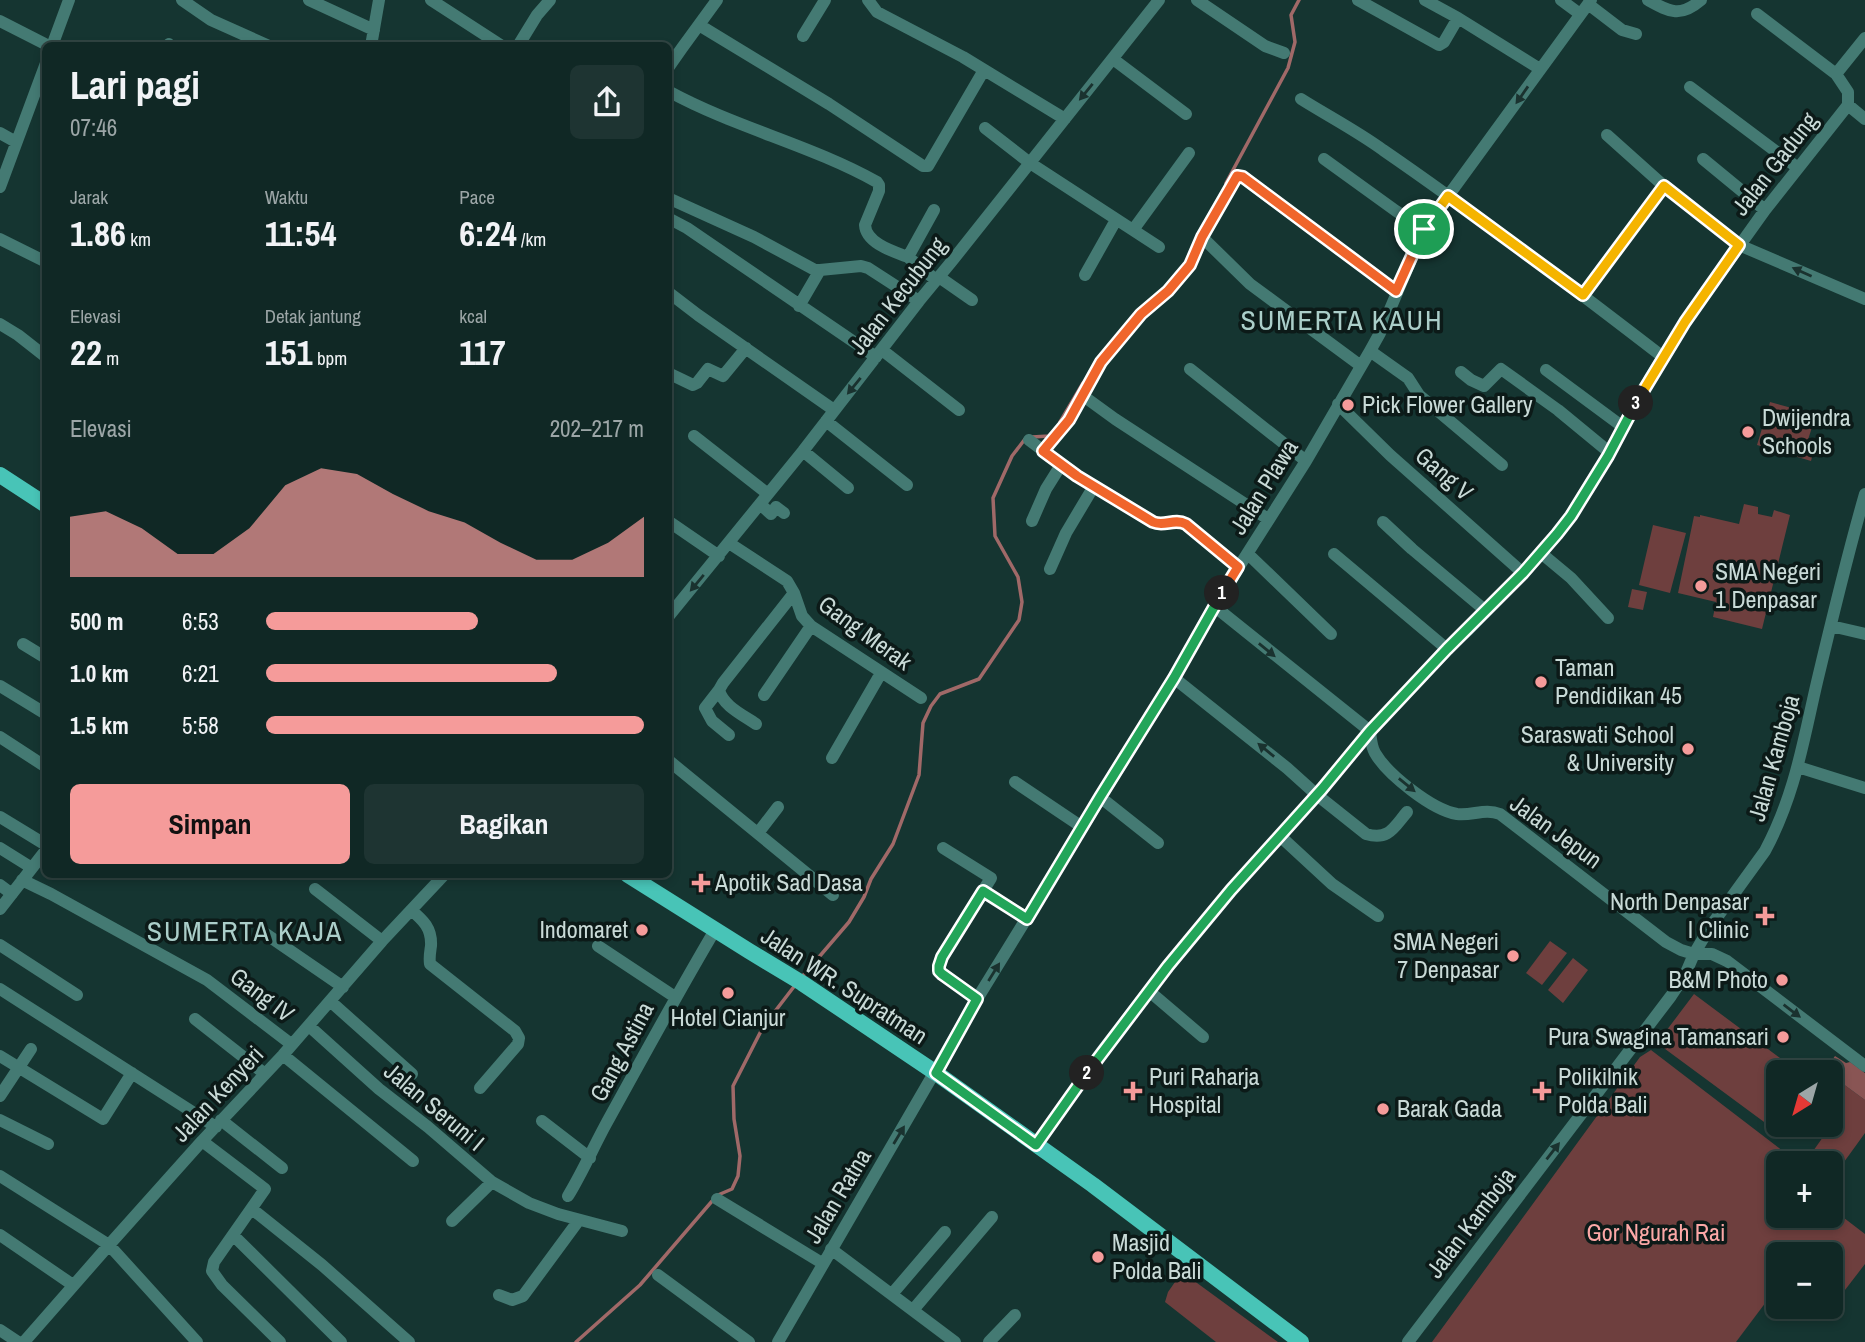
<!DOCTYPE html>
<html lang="id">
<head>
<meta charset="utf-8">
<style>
  :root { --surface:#102825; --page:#1e3432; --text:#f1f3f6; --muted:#9ca6a7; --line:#304442; --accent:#f59b9a }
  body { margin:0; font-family:"Archivo Narrow",sans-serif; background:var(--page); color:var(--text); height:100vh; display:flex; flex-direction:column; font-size:26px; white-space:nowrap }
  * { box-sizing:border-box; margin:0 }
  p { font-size:23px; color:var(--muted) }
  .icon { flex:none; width:38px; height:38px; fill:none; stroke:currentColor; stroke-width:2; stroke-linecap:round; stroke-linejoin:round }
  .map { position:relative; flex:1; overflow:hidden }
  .drawer { position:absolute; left:42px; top:42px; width:630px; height:836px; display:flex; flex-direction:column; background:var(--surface); border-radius:10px; box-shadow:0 4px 10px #0003,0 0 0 2px var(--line) }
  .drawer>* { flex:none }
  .needle { width:46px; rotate:217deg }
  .tools { position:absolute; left:1766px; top:1060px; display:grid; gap:14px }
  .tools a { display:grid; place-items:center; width:77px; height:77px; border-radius:10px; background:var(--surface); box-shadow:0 4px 10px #0003,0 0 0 2px var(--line); font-size:35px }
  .pin { position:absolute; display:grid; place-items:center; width:60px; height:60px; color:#fff; margin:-30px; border:4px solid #fff; border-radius:50%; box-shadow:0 2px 7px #0007 }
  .km { position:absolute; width:35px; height:35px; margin:-18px; border-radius:50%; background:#222; color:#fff; font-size:19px; line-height:35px; text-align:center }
  .round { display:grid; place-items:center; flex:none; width:74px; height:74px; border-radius:10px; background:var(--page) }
  .headline { display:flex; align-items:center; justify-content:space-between; height:119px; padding:0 28px }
  h1 { font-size:38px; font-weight:800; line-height:52px }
  .figures { display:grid; grid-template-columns:repeat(3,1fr); gap:10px; height:119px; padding:7px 28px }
  .figures div { display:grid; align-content:center }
  .figures b { font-size:35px; font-weight:800 }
  .figures small { font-size:19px; font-weight:400 }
  .figures p { font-size:19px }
  .chart { height:196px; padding:14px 28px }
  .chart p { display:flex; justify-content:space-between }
  .chart svg { width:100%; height:126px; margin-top:7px; fill:var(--accent); opacity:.7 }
  .button { display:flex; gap:14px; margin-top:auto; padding:14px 28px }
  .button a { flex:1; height:80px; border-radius:10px; background:var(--accent); color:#111; font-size:28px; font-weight:800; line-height:80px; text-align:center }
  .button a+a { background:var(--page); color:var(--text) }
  ul { padding:0 28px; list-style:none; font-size:23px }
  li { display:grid; grid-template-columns:112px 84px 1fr; align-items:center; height:52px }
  li i { height:18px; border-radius:9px; background:var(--accent) }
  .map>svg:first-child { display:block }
  .green { fill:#6e3f3e }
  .forest { fill:#895554 }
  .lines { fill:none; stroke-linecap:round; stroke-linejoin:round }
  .stream { stroke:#a06968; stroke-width:3.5 }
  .minor { stroke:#447a73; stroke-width:12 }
  .major { stroke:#48c4b7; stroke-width:16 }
  .oneway { fill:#1a322f }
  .split-1-casing { stroke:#fff; stroke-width:14 }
  .split-2-casing { stroke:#fff; stroke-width:14 }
  .split-3-casing { stroke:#fff; stroke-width:14 }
  .split-4-casing { stroke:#fff; stroke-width:14 }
  .split-1 { stroke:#f0652b; stroke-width:9 }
  .split-2 { stroke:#22a559; stroke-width:9 }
  .split-3 { stroke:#22a559; stroke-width:9 }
  .split-4 { stroke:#f5b400; stroke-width:9 }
  .poi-dot { fill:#f59b9a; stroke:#0c1a18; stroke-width:2.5 }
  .labels { text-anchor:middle; stroke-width:7; stroke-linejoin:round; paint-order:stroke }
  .street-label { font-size:24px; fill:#c9dad7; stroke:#0c1a18 }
  .poi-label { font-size:24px; fill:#c9dad7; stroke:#0c1a18; text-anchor:start }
  .park-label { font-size:24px; fill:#fca8a7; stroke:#0c1a18 }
  .quarter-label { font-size:28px; letter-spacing:2px; fill:#abcec9; stroke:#0c1a18 }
</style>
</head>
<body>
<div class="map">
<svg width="1865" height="1342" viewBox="0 0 1865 1342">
  <rect width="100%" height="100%" fill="#153531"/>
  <path class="green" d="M1770,402l55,15 -2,6 -9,-2 -8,25 8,3 -3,12 -54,-16z
    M1744,504l14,3v7l14,3 2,-7 16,5 -28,114 -49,-12 3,-15 -38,-9 16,-77 6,1v-2l39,9z
    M1653,525l33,8 -16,60 -31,-8z
    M1632,589l15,3 -4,18 -15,-3z
    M1550,941l17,12 -25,32 -16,-12z
    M1573,958l15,12 -25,33 -15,-13z
    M1694,994l106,79h-22v52h6l-5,8 -122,-90z
    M1651,1050l149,114h-22v52h52l1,-8 34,26v30l-20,26 -14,-11 -1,-24h-31l-12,-10 -16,19 7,6v16l-42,56h-304l208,-285z
    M1831,1075l34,25v33l-34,47 -1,-16h-26l19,-27 -15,-12h22z
    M1182,1272l96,70h-62l-51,-40 3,-10z"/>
  <path class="forest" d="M1835,1056l11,7 4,-1 15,11v27l-34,-25 -1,-2 -5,-3z"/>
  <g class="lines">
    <path class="stream" d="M1226,183l62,-115 7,-26 -4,-27 8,-15
      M1060,422l23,-39
      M1032,437l17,-1 2,-2
      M801,978l48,-56 15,-25 7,-18 22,-35 26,-69 4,-52 8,-17 9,-12 39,-15 40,-59 3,-18 -4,-25 -23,-41 -2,-38 19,-42 13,-17
      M718,1195l14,-6 6,-13 2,-20 -6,-37 -1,-33 30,-59 33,-43
      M576,1342l64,-57 73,-85"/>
    <path class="minor" d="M182,0l29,20 58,26
      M309,0l65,30
      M431,0l71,46
      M868,0l9,12 86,45 102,62
      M1197,0l68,46 19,7
      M1358,0l81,45 5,-3 14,-24
      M1425,0l33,18 82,51
      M1561,0l19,14
      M1648,0c22,12 32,18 53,0
      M1588,4l34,26 14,4
      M1757,14l79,60 12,18v13
      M0,21l49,25
      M699,25l130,79 94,62h5l56,-96
      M803,36l22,-36
      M52,46l17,-46
      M168,46l1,-2
      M371,46l8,-46
      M518,46l19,-31 13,-15
      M1113,59l73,55
      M668,68l14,-20 35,-48
      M1836,74l29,-36
      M1690,87l108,81
      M668,91c68,37 143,54 209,91l2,3v6l-14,34c1,18 27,26 43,32l26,-47
      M1301,99c27,17 56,32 82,51 96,66 188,136 280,207
      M1848,105l17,14
      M985,128l45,35 129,84
      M0,133l16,9
      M1607,135l57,51 75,59 126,54
      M1324,159l72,52 28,18
      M1703,159l62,51
      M0,187l46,-124
      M668,198l86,39 61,33h5l-21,36
      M668,218l19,10 189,129
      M1133,230l56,-77
      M1202,237l48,47 111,82
      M0,239l46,23
      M908,257l28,23
      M820,270l41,-4 7,2 51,33
      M1085,275l31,-55
      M939,277l33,23
      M668,292l30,23 136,95
      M1583,295l81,-109
      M0,324l18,11 28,22
      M882,350l77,60
      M1370,351l38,27 11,17 83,70
      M1190,369l116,92
      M1546,370l77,57
      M1461,372l10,8 13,6 17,-17 57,41 51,42
      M668,373l25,12 4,-2 11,-14 15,7 23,-28
      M1082,395l33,24 153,100
      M1338,404l52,51 133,118
      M826,421l81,64
      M694,436l74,58
      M1029,440l48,36 75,46c12,5 22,-3 34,2l52,43
      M803,451l45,37
      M1043,451l26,-31 32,-58 40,-48 27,-23 22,-26 12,-28 35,-61 6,2 153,113
      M760,504l11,10 5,-7 8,6
      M668,521l51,35
      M1032,521l14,-32 15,-24
      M1383,522l29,27 74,62
      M729,543l58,38 7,12 8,23 9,10 110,72
      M1541,553l30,25 37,40
      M1248,554l83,80
      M1334,554l113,95
      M1050,569l16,-36 28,-47
      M1214,606l156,125
      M668,617l135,-166 116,-150 33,-40 207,-261
      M1831,626l34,8
      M23,644l23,14
      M1174,678l113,90 30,27 49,39c23,7 28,-7 41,-22
      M0,686l46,28
      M719,690c4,16 24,25 37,34
      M764,695l47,-69
      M1370,731c1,7 1,15 5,22 12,21 57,57 82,61 15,2 28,-6 43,0l166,128 15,8 13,4h18l15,7 138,105
      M729,735l-17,-14 -7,-13 14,-18 4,-7 71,-90
      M0,737l46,30
      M832,758l49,-85
      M668,760l165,135
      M1798,767l67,21
      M1015,782l67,45
      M1100,797l58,46
      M0,817l46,28
      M758,833l20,-26
      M1280,836l52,48 46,32
      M0,848l32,20
      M943,848l48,30 -49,79 -3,9v5l3,3 35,25
      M22,880l29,14 156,86 84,64
      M0,885l12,9
      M315,889l67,52
      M983,891l44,28
      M0,909l46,-59
      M411,910c12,10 21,18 20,36 -1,7 -2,11 -1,18l85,67 4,7 -1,6 -38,44
      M260,930l83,57
      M0,945l77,50
      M598,946l77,51
      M0,989l216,138
      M1149,991l54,46
      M330,1001l82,73
      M195,1019l70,55
      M309,1026l70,63 49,38 64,55 37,21 29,11 64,17
      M283,1055l130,106
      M0,1056l103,63 29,-46
      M0,1096l31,-47
      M0,1120l48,24
      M221,1120l61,48
      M542,1121l48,37
      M202,1141l63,48 -51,73 -2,9 10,14 58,57
      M1036,1145l66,-94 66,-85 63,-76 91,-101 48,-58 77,-82 21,-19 55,-57 34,-39 14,-18 37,-60 42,-78 35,-56 80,-112 83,-105
      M0,1176l109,69 88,97
      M568,1196c14,-23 25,-48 38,-72 36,-65 71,-130 109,-194
      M717,1199l105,64
      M252,1209l70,56 87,77
      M452,1221l40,-39
      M0,1235l73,50
      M233,1235l108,107
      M831,1249l124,93
      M658,1275l91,67
      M892,1294l53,-62
      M499,1295l13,5 11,-4 56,-76
      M913,1310l79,-93
      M0,1330l18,12
      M24,1342l85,-97 93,-104 81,-86 99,-114 62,-66
      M778,1342l199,-343 197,-321 40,-72 92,-145 64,-110 10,-18 44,-104 167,-229
      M989,1342l26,-27
      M1408,1342l263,-346 14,-21 9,-21 16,-27 55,-76c30,-56 38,-109 52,-169 15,-63 30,-126 48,-188"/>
    <path class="major" d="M0,475l46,30
      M628,875l121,76 53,32 134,90 157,112 208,157"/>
  </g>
  <defs><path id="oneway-solid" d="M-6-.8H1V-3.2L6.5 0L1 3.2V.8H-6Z" transform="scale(1.75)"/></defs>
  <g class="oneway">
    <use href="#oneway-solid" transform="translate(1086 92) rotate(129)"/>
    <use href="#oneway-solid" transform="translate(1522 95) rotate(125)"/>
    <use href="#oneway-solid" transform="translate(1802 272) rotate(-156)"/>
    <use href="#oneway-solid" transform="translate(854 386) rotate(129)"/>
    <use href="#oneway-solid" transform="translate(697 583) rotate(130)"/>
    <use href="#oneway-solid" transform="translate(1267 650) rotate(39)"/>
    <use href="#oneway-solid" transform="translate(1266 750) rotate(-141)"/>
    <use href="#oneway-solid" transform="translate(1407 785) rotate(39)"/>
    <use href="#oneway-solid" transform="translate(994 972) rotate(-58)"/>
    <use href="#oneway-solid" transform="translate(1792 1011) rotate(37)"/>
    <use href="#oneway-solid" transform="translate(899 1135) rotate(-59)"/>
    <use href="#oneway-solid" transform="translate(1553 1151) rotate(-52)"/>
  </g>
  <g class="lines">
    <g class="split-1-casing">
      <path id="split-1" d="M1222,593l16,-26 -52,-43c-12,-6 -22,3 -33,-2l-76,-46 -34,-25 26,-31 32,-58 40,-48 27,-23 22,-26 12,-28 35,-61 6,1 153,114 28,-62"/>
    </g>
    <g class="split-2-casing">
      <path id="split-2" d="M1087,1073l-51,72 -100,-72 41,-74 -35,-25 -3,-3v-5l3,-9 41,-66 44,28 73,-122 74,-119 48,-85"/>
    </g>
    <g class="split-3-casing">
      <path id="split-3" d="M1087,1073l81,-107 63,-76 91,-101 48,-58 77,-82 76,-76 34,-39 14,-18 37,-60 28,-53"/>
    </g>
    <g class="split-4-casing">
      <path id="split-4" d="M1424,229l24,-33 135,99 81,-109 75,59 -54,77 -49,81"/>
    </g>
    <use href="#split-1" class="split-1"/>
    <use href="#split-2" class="split-2"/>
    <use href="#split-3" class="split-3"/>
    <use href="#split-4" class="split-4"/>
  </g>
  <g class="poi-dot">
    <circle cx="1348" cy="405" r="7"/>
    <circle cx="1748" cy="432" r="7"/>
    <circle cx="1701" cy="586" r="7"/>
    <circle cx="1541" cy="682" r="7"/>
    <circle cx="1688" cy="749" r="7"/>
    <path d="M697.5 872.5h7v7h7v7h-7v7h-7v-7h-7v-7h7z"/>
    <path d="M1761.5 905.5h7v7h7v7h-7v7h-7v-7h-7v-7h7z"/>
    <circle cx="642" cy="930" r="7"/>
    <circle cx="1513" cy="956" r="7"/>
    <circle cx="1782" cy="980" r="7"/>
    <circle cx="728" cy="993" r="7"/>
    <circle cx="1783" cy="1037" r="7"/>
    <path d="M1129.5 1080.5h7v7h7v7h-7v7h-7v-7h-7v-7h7z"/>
    <path d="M1538.5 1080.5h7v7h7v7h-7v7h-7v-7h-7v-7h7z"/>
    <circle cx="1383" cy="1109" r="7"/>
    <circle cx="1098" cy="1257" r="7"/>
  </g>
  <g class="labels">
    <g class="street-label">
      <text transform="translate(1775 164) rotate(-52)" y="8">Jalan Gadung</text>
      <text transform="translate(898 296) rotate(-52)" y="8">Jalan Kecubung</text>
      <text transform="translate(1444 474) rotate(41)" y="8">Gang V</text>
      <text transform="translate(1264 487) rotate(-58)" y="8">Jalan Plawa</text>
      <text transform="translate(865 633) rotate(36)" y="8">Gang Merak</text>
      <text transform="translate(1774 758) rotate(-74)" y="8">Jalan Kamboja</text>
      <text transform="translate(1556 832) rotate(36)" y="8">Jalan Jepun</text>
      <text transform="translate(844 986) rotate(33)" y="8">Jalan WR. Supratman</text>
      <text transform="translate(262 995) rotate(37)" y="8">Gang IV</text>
      <text transform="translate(622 1052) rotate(-62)" y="8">Gang Astina</text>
      <text transform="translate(218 1094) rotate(-47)" y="8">Jalan Kenyeri</text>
      <text transform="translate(434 1107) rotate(40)" y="8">Jalan Seruni I</text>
      <text transform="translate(838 1196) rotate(-59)" y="8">Jalan Ratna</text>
      <text transform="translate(1471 1223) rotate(-53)" y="8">Jalan Kamboja</text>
    </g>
    <g class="poi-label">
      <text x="1362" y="413">Pick Flower Gallery</text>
      <text x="1762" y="426">Dwijendra<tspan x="1762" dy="28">Schools</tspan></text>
      <text x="1715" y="580">SMA Negeri<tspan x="1715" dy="28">1 Denpasar</tspan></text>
      <text x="1555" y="676">Taman<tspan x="1555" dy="28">Pendidikan 45</tspan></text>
      <text x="1674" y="743" text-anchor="end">Saraswati School<tspan x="1674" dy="28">&amp; University</tspan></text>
      <text x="715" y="891">Apotik Sad Dasa</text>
      <text x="1749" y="910" text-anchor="end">North Denpasar<tspan x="1749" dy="28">I Clinic</tspan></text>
      <text x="628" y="938" text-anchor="end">Indomaret</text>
      <text x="1499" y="950" text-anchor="end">SMA Negeri<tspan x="1499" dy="28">7 Denpasar</tspan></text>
      <text x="1768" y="988" text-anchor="end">B&amp;M Photo</text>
      <text x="728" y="1026" text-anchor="middle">Hotel Cianjur</text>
      <text x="1769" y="1045" text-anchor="end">Pura Swagina Tamansari</text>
      <text x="1149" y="1085">Puri Raharja<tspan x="1149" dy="28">Hospital</tspan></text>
      <text x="1558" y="1085">Polikilnik<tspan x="1558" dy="28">Polda Bali</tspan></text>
      <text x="1397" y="1117">Barak Gada</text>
      <text x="1112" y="1251">Masjid<tspan x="1112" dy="28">Polda Bali</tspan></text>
    </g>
    <g class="park-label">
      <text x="1656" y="1241">Gor Ngurah Rai</text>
    </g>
    <g class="quarter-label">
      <text x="1342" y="330">SUMERTA KAUH</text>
      <text x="245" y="941">SUMERTA KAJA</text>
    </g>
  </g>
</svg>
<div class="tools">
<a><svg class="needle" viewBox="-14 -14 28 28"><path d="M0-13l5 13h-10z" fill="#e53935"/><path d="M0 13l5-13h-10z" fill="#9ca6a7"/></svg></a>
<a>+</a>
<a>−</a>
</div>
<div class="pin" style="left:1424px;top:229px;background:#1e9e55"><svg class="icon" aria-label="arrive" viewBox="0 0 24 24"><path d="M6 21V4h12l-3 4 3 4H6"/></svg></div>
<b class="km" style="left:1222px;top:593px">1</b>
<b class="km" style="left:1087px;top:1073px">2</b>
<b class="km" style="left:1636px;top:403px">3</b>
<section class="drawer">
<div class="headline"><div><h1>Lari pagi</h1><p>07:46</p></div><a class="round"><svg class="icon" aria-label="share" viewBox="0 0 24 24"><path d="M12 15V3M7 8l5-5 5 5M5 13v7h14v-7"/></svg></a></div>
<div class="figures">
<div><p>Jarak</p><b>1.86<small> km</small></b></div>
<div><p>Waktu</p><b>11:54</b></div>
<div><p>Pace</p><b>6:24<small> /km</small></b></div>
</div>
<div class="figures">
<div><p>Elevasi</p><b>22<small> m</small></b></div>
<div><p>Detak jantung</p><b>151<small> bpm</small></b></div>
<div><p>kcal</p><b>117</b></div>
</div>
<div class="chart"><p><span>Elevasi</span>202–217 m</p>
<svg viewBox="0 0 160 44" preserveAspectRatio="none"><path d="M0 44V23L10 21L20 27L30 36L40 36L50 27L60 12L70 6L80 8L90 15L100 21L110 25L120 32L130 38L140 38L150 32L160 23V44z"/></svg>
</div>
<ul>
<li><b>500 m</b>6:53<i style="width:56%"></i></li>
<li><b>1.0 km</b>6:21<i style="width:77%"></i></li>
<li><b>1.5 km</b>5:58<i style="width:100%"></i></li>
</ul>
<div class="button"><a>Simpan</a><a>Bagikan</a></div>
</section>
</div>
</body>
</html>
